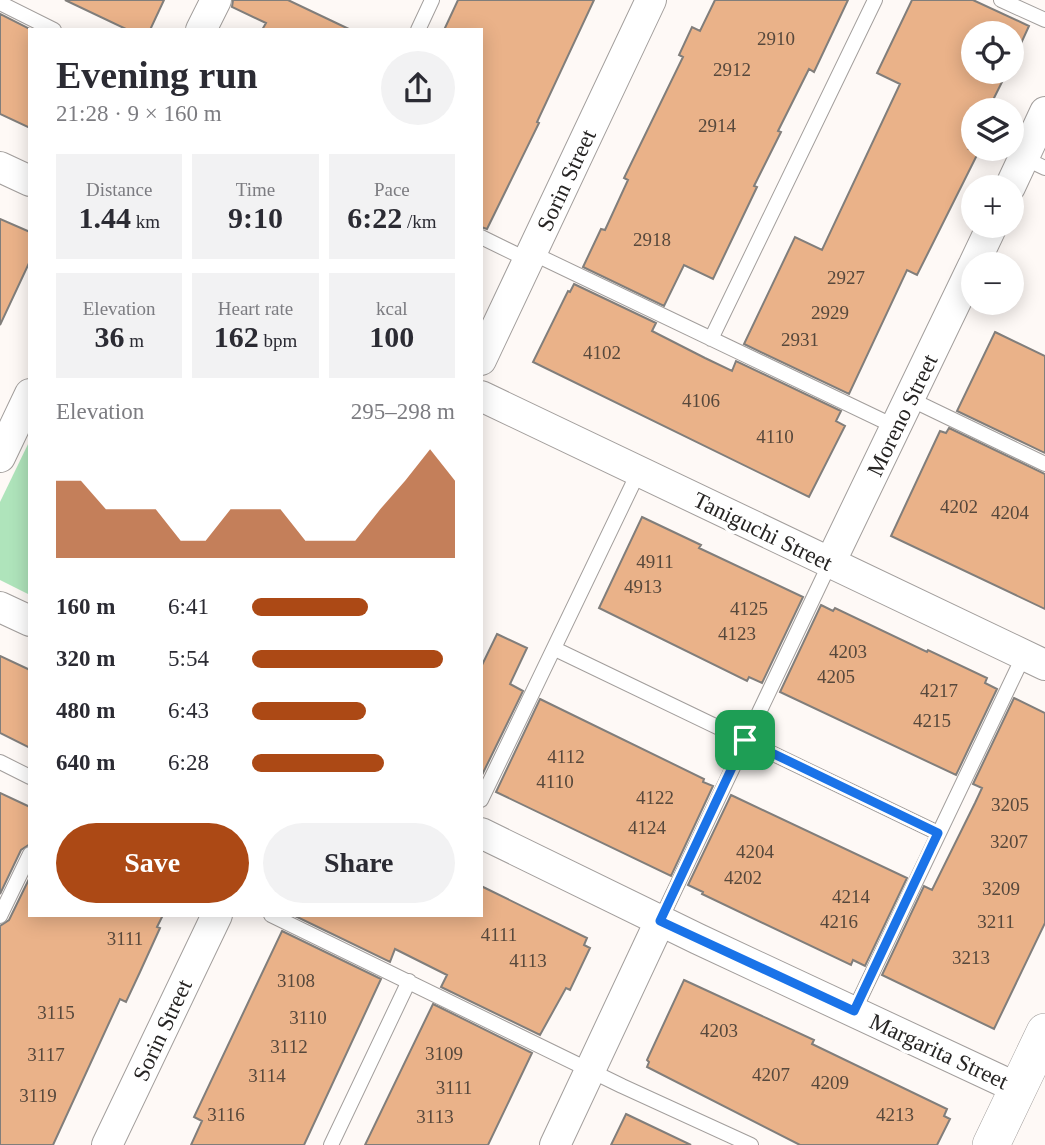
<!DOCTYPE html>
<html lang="en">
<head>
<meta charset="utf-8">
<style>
  :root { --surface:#fff; --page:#f2f2f3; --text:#2b2b33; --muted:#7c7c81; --accent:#ac4915 }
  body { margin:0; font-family:Georgia,serif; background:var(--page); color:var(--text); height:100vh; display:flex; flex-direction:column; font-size:26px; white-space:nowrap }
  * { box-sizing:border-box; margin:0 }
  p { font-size:23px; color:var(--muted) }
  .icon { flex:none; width:38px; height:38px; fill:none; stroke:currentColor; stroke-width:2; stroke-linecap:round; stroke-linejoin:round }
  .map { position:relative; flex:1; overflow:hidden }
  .side { position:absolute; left:28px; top:28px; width:455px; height:889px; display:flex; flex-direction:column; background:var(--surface); border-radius:0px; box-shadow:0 4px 18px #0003 }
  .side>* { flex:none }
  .controls { position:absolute; left:961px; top:21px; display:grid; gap:14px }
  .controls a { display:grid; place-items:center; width:63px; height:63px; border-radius:50%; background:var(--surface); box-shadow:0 4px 18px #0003; font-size:35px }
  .pin { position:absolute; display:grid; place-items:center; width:60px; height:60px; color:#fff; margin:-30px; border-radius:14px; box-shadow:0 4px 10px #0006 }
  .round { display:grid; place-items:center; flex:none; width:74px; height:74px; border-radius:37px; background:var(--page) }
  .headline { display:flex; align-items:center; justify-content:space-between; height:119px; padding:0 28px }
  h1 { font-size:38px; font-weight:600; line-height:52px }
  .stats { display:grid; grid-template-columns:repeat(3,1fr); gap:10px; height:119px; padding:7px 28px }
  .stats div { display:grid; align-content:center; border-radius:0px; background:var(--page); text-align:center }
  .stats b { font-size:30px; font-weight:600 }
  .stats small { font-size:19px; font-weight:400 }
  .stats p { font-size:19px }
  .chart { height:196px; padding:14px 28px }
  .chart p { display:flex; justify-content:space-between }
  .chart svg { width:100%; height:126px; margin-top:7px; fill:var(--accent); opacity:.7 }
  .primary-button { display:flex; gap:14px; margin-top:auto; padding:14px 28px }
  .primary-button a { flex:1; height:80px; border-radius:42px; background:var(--accent); color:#fff; font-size:28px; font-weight:600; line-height:80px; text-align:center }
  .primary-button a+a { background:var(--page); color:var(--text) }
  ul { padding:0 28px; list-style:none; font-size:23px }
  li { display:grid; grid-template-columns:112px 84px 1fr; align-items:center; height:52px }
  li i { height:18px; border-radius:9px; background:var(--accent) }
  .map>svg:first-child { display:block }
  .green { fill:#afe4bb }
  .building { fill:#eab289; stroke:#817e7b; stroke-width:2 }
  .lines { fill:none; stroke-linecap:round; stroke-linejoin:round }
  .service-casing { stroke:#a29e9c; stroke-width:16 }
  .minor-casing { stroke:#a29e9c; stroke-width:32 }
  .tertiary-casing { stroke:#a29e9c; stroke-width:38 }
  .service { stroke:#fff; stroke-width:14 }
  .minor { stroke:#fff; stroke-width:30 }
  .tertiary { stroke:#fff; stroke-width:37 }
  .route-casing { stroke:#fff; stroke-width:14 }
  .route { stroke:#1a73e8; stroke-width:9 }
  .labels { text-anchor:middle; stroke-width:7; stroke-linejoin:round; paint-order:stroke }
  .number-label { font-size:19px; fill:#57483c }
  .street-label { font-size:23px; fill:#262423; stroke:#fff }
</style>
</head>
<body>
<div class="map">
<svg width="1045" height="1145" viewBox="0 0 1045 1145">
  <rect width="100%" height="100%" fill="#fef9f6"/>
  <path class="green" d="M30,440v155l-30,-15v-78z"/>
  <path class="building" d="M65,0h99l-14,30h-22z
    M233,0h55l63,30h-89l4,-7 -34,-16z
    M458,0h136l-57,122 2,1 -52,106 -6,-2v-197h-37z
    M715,0h133l-34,72 -5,-3 -31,62 3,1 -27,54 3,1 -44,92 -29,-14 -20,41 -81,-39 18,-38 4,1 23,-50 -4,-2 59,-121 -4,-2 13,-28 8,4z
    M912,0h61l56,26 -17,37v-30h-39v39h34l-19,38h-15v31l-4,8h11l-63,126 -10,-5 -58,124 -105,-50 51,-107 27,13 78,-166 -23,-11z
    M0,14l30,15v99l-30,-14z
    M0,219l30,13v29l-30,64z
    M574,284l82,39 -4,8 53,27 27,13 4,-10 105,50 -5,10 9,5 -36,71 -276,-135 35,-71 2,1z
    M995,332l50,24v97l-88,-42z
    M949,428l96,46v135l-154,-73 49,-105 6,2z
    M642,517l59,28 -2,3 104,49 -41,86 -13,-6 -2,4 -148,-73z
    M821,605l12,6 2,-3 92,44 1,-2 59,28 -2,5 12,6 -41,86 -176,-83z
    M497,634l30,14 -17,36 13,7 -42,86v-110z
    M0,656l30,14v78l-30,-15z
    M1014,698l31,15v210l-51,106 -112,-54 42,-89 8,4 43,-87 7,-15 -9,-4z
    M540,699l164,80 -1,3 10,4 -42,90 -175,-84z
    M0,793l30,14v37l-9,6 -21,44z
    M731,795l176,83 -42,88 -12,-6 -2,5 -149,-71 1,-2 -15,-7z
    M30,877v38h133l-6,12 3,1 -20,44 -14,30 -6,-3 -67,146h-53v-219l9,-6z
    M481,886l106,52 -3,7 6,3 -20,42 -4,-2 -26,47 -99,-48 6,-12 -52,-26 -5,13 -97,-47h188z
    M282,931l99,48 -77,166h-113l11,-24 -8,-4z
    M684,980l130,60 -2,4 135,65 -3,7 6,3 -13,26h-137l-153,-78 2,-5 -2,-2z
    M433,1004l99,49 -44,92h-123z
    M626,1114l65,31h-80z"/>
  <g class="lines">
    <g class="service-casing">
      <path id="service" d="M1001,0l44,20
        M0,3l54,27
        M418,30l14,-30
        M1024,158l21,10
        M481,237l47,23
        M532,253l364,174
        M711,339l164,-339
        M910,399l135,65
        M555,649l383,184
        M0,762l30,15
        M481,800l158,-329
        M271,915l351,171 129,59
        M0,916l30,-62
        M660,921l170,-358
        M854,1011l170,-356
        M331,1145l78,-164"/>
    </g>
    <g class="minor-casing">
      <path id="minor" d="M201,30l15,-30
        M0,167l30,14
        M1010,187l35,-75
        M974,264l18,-38
        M481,360l170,-360
        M481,396l564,269
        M0,457l30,-63
        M830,563l143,-297
        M0,607l30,14
        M481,833l217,106 319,149
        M107,1145l110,-230
        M555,1145l105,-224"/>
    </g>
    <g class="tertiary-casing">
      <path id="tertiary" d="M991,1145l54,-113"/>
    </g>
    <use href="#service" class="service"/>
    <use href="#minor" class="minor"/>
    <use href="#tertiary" class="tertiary"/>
  </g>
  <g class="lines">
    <g class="route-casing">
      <path id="route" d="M745,740l193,93 -84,178 -194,-90z"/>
    </g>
    <use href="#route" class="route"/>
  </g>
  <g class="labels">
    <g class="number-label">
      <text x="776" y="45">2910</text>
      <text x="732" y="76">2912</text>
      <text x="717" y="132">2914</text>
      <text x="652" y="246">2918</text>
      <text x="846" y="284">2927</text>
      <text x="830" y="319">2929</text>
      <text x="800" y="346">2931</text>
      <text x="602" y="359">4102</text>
      <text x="701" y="407">4106</text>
      <text x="775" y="443">4110</text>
      <text x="959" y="513">4202</text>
      <text x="1010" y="519">4204</text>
      <text x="655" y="568">4911</text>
      <text x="643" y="593">4913</text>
      <text x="749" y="615">4125</text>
      <text x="737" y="640">4123</text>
      <text x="848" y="658">4203</text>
      <text x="836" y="683">4205</text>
      <text x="939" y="697">4217</text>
      <text x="932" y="727">4215</text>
      <text x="566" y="763">4112</text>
      <text x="555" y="788">4110</text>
      <text x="655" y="804">4122</text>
      <text x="1010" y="811">3205</text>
      <text x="647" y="834">4124</text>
      <text x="1009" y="848">3207</text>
      <text x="755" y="858">4204</text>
      <text x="743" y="884">4202</text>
      <text x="1001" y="895">3209</text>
      <text x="851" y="903">4214</text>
      <text x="839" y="928">4216</text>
      <text x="996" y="928">3211</text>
      <text x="499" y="941">4111</text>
      <text x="125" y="945">3111</text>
      <text x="971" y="964">3213</text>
      <text x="528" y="967">4113</text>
      <text x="296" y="987">3108</text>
      <text x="56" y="1019">3115</text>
      <text x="308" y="1024">3110</text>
      <text x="719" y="1037">4203</text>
      <text x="289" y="1053">3112</text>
      <text x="444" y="1060">3109</text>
      <text x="46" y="1061">3117</text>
      <text x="771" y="1081">4207</text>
      <text x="267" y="1082">3114</text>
      <text x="830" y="1089">4209</text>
      <text x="454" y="1094">3111</text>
      <text x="38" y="1102">3119</text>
      <text x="226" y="1121">3116</text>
      <text x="895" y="1121">4213</text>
      <text x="435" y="1123">3113</text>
    </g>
    <g class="street-label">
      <text transform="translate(566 180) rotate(-65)" y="8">Sorin Street</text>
      <text transform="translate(902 415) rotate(-64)" y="8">Moreno Street</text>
      <text transform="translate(763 531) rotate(26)" y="8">Taniguchi Street</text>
      <text transform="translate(162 1030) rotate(-65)" y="8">Sorin Street</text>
      <text transform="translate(939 1051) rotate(25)" y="8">Margarita Street</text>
    </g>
  </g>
</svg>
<div class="controls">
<a><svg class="icon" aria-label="locate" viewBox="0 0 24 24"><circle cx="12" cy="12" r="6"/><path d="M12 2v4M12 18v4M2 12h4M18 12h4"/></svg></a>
<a><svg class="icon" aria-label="layers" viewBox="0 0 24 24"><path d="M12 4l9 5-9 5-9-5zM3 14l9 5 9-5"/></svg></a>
<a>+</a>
<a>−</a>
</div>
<div class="pin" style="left:745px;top:740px;background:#1e9e55"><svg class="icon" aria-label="arrive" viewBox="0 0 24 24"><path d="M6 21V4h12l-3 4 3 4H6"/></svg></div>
<section class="side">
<div class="headline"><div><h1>Evening run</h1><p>21:28 · 9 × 160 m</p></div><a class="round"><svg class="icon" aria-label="share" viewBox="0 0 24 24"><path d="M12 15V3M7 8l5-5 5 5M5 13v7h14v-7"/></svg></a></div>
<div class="stats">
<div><p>Distance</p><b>1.44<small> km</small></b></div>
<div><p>Time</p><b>9:10</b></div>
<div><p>Pace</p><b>6:22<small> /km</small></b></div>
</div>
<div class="stats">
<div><p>Elevation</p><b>36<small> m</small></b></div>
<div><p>Heart rate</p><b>162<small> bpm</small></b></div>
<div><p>kcal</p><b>100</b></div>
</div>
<div class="chart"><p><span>Elevation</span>295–298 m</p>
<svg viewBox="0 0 160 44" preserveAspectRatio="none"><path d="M0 44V17L10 17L20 27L30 27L40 27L50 38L60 38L70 27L80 27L90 27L100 38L110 38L120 38L130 27L140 17L150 6L160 17V44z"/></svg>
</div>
<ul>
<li><b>160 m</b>6:41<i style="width:57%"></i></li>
<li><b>320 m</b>5:54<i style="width:94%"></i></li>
<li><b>480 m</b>6:43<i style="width:56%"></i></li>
<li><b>640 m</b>6:28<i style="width:65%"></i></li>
</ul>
<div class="primary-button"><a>Save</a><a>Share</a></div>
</section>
</div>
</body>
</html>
